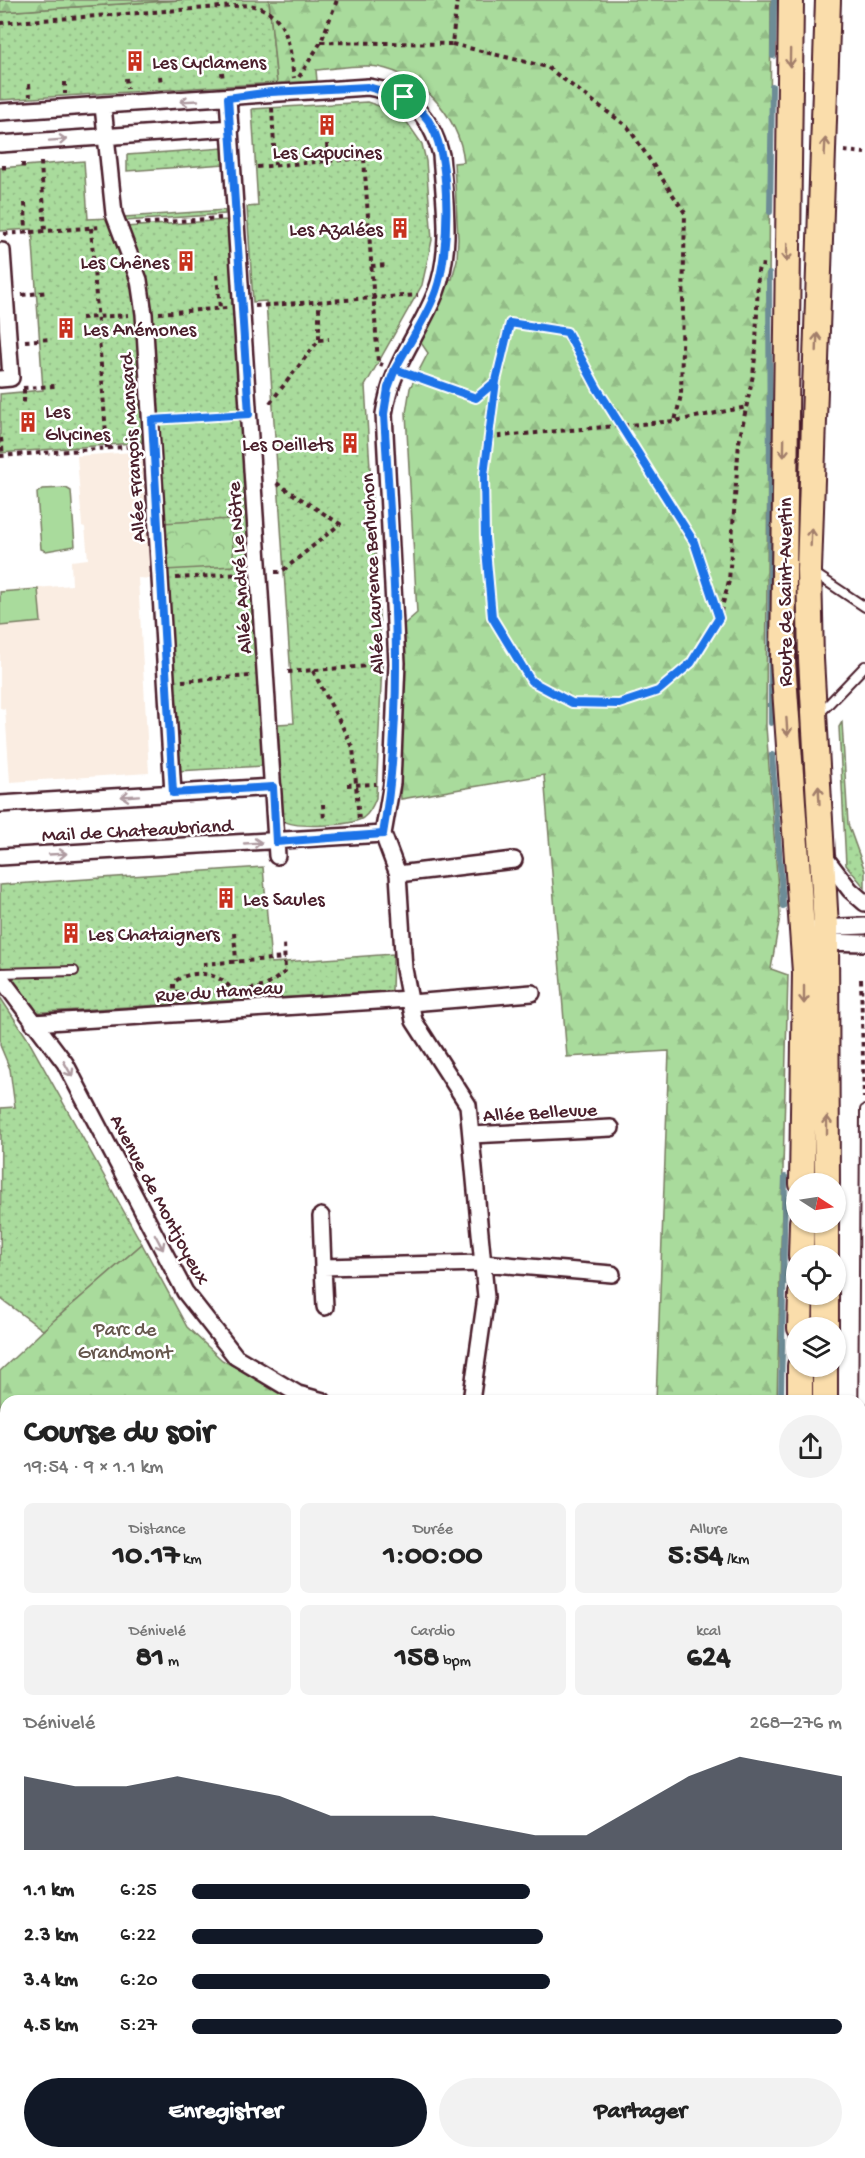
<!DOCTYPE html>
<html lang="fr">
<head>
<meta charset="utf-8">
<style>
  :root { --surface:#fff; --page:#f2f2f2; --text:#222; --muted:#767676; --accent:#111827 }
  body { margin:0; font-family:"Gochi Hand",sans-serif; background:var(--page); color:var(--text); height:100vh; display:flex; flex-direction:column; font-size:22px; white-space:nowrap }
  * { box-sizing:border-box; margin:0 }
  p { font-size:20px; color:var(--muted) }
  .icon { flex:none; width:33px; height:33px; fill:none; stroke:currentColor; stroke-width:2; stroke-linecap:round; stroke-linejoin:round }
  .map { position:relative; flex:1; overflow:hidden }
  .side { position:absolute; left:0px; top:1395px; width:866px; height:764px; display:flex; flex-direction:column; background:var(--surface); border-radius:18px 18px 0 0; box-shadow:0 2px 4px #0004 }
  .side>* { flex:none }
  .needle { width:39px; rotate:102deg }
  .controls { position:absolute; left:786px; top:1173px; display:grid; gap:12px }
  .controls a { display:grid; place-items:center; width:60px; height:60px; border-radius:50%; background:var(--surface); box-shadow:0 2px 4px #0004; font-size:30px }
  .pin { position:absolute; display:grid; place-items:center; width:51px; height:51px; color:#fff; margin:-26px; border:3px solid #fff; border-radius:50%; box-shadow:0 2px 6px #0007 }
  .round { display:grid; place-items:center; flex:none; width:63px; height:63px; border-radius:32px; background:var(--page) }
  .overview { display:flex; align-items:center; justify-content:space-between; height:102px; padding:0 24px }
  h1 { font-size:33px; font-weight:800; line-height:45px }
  .metrics { display:grid; grid-template-columns:repeat(3,1fr); gap:9px; height:102px; padding:6px 24px }
  .metrics div { display:grid; align-content:center; border-radius:9px; background:var(--page); text-align:center }
  .metrics b { font-size:30px; font-weight:800 }
  .metrics small { font-size:16px; font-weight:400 }
  .metrics p { font-size:16px }
  .chart { height:168px; padding:12px 24px }
  .chart p { display:flex; justify-content:space-between }
  .chart svg { width:100%; height:108px; margin-top:6px; fill:var(--accent); opacity:.7 }
  .action { display:flex; gap:12px; margin-top:auto; padding:12px 24px }
  .action a { flex:1; height:69px; border-radius:36px; background:var(--accent); color:#fff; font-size:24px; font-weight:800; line-height:69px; text-align:center }
  .action a+a { background:var(--page); color:var(--text) }
  ul { padding:0 24px; list-style:none; font-size:20px }
  li { display:grid; grid-template-columns:96px 72px 1fr; align-items:center; height:45px }
  li i { height:15px; border-radius:8px; background:var(--accent) }
  .map>svg:first-child { display:block }
  .built { fill:#faede2 }
  .grass { fill:url(#grass-dots); stroke:#7a7d64; stroke-width:1.5 }
  .forest { fill:url(#forest-firs); stroke:#7a7d64; stroke-width:1.5 }
  .park { fill:url(#park-crowns); stroke:#7a7d64; stroke-width:1.5 }
  .garden { fill:#a9db9c; stroke:#7a7d64; stroke-width:1.5 }
  .lines { fill:none; stroke-linecap:round; stroke-linejoin:round }
  .stream { stroke:#6d8c96; stroke-width:6 }
  .lane-casing { stroke:#4a1f2b; stroke-width:12 }
  .street-casing { stroke:#4a1f2b; stroke-width:20 }
  .secondary-casing { stroke:#4a1f2b; stroke-width:26 }
  .primary-casing { stroke:#4a1f2b; stroke-width:28 }
  .highway-casing { stroke:#4a1f2b; stroke-width:32 }
  .path { stroke:#4a1f2b; stroke-width:4; stroke-dasharray:4.5 4.5; stroke-linecap:butt }
  .lane { stroke:#fff; stroke-width:8 }
  .street { stroke:#fff; stroke-width:15 }
  .secondary { stroke:#fff; stroke-width:21 }
  .primary { stroke:#faddab; stroke-width:24 }
  .highway { stroke:#faddab; stroke-width:27 }
  .oneway { stroke:#a27e6b }
  .oneway2 { stroke:#ae9aa0 }
  .route-casing { stroke:#fff; stroke-width:12 }
  .route { stroke:#1a73e8; stroke-width:8 }
  .labels { text-anchor:middle; stroke-width:5; stroke-linejoin:round; paint-order:stroke }
  .poi-label { font-size:20px; fill:#4a1f2b; stroke:#fff; text-anchor:start }
  .street-label { font-size:20px; fill:#4a1f2b; stroke:#fff }
  .park-label { font-size:20px; fill:#66574d; stroke:#fff }
</style>
</head>
<body>
<div class="map">
<svg width="865" height="2158" viewBox="0 0 865 2158">
  <defs>
    <pattern id="grass-dots" width="8" height="8" patternUnits="userSpaceOnUse" patternTransform="scale(1.5)"><rect width="8" height="8" fill="#a9db9c"/><path d="M2 2h.1M6 6h.1" fill="none" stroke="#93bc87" stroke-width="1.8" stroke-linecap="round"/></pattern>
    <pattern id="forest-firs" width="22" height="20" patternUnits="userSpaceOnUse" patternTransform="scale(1.5)"><rect width="22" height="20" fill="#a9db9c"/><path d="M5 1l3.5 6h-7zM16 11l3.5 6h-7z" fill="#93bc87"/></pattern>
    <pattern id="park-crowns" width="20" height="18" patternUnits="userSpaceOnUse" patternTransform="scale(1.5)"><rect width="20" height="18" fill="#a9db9c"/><path d="M2 6a3 3 0 1 1 6 0M12 15a3 3 0 1 1 6 0" fill="none" stroke="#93bc87"/></pattern>
  </defs>
  <rect width="100%" height="100%" fill="#fff"/>
  <filter id="ink" filterUnits="userSpaceOnUse"><feTurbulence type="fractalNoise" baseFrequency=".0167" numOctaves="2"/><feDisplacementMap in="SourceGraphic" scale="12" xChannelSelector="R" yChannelSelector="G"/><feConvolveMatrix kernelMatrix="1 2 1 2 8 2 1 2 1" color-interpolation-filters="sRGB"/></filter>
  <g filter="url(#ink)">
    <path class="built" d="M148,451l6,128 -16,-1 11,195 -139,9 -5,-73 -5,-1v-117l72,-6 -1,-24 17,-2 -3,-32 -3,-1 -5,-70z"/>
    <path class="grass" d="M180,0h89l8,83 -277,17v-88z
      M367,102l27,9 10,7 18,26 4,17 6,79 -10,45 -57,101 17,277 -6,135c-3,8 -6,15 -13,20 -13,8 -69,11 -81,2l-4,-96 16,-1 -28,-422 -13,1 -6,-95 11,-1 -6,-97z
      M224,148l1,16 -98,7v-16z
      M84,161l4,58 21,-1 23,61 7,32 8,131 -147,11v-59l43,-4 -11,-161 -32,2v-63z
      M225,210v4l-99,7 -1,-4z
      M227,220l36,546 -85,5 -28,-468 -25,-76z
      M842,722l6,102 17,47v17l-19,-23 -7,-138z
      M263,867l8,96 122,-9 -1,37 -364,22 -28,-49v-79z
      M0,997l27,41 115,206 -99,86 -43,-32 1,-190 14,-1 -5,-38 -10,-24z
      M860,1516l5,1v222l-5,-5z
      M860,1748l5,5v28l-5,-9z
      M860,1808l5,9v29l-5,-1z
      M865,1944v83l-5,-3v-77z
      M860,2128l5,3 -3,27h-45v-5l43,-1z"/>
    <path class="forest" d="M0,0h180l-180,12z
      M269,0h502l-5,726 14,190 -9,53 17,6 -11,426h-121l13,-350 -102,6 -23,-282 -143,24 -3,-50 4,-123 15,-13 -11,-200 4,-25 18,-35 -11,-16 27,-57 8,-1 5,-19 1,-21 -4,-76 10,-1c-4,-47 -48,-94 -96,-96 -17,-1 -35,3 -52,4l1,11 -40,2z
      M142,1244l45,83 35,33 74,41h-290v81l-6,-4v-107l51,-48z
      M860,1884l5,1v59l-5,3z"/>
    <path class="park" d="M231,519l3,47 -69,4 -3,-47z"/>
    <path class="garden" d="M66,488l5,3 4,55 -29,5 -5,-2 -4,-56 5,-4z
      M38,589l3,33 -41,4v-34z"/>
    <g class="lines">
      <path class="stream" d="M773,56l1,-56
        M770,212l2,-126
        M769,274l2,449
        M772,755l11,151
        M781,1401l4,-224"/>
      <g class="lane-casing">
        <path id="lane" d="M814,573l51,34
          M820,713l45,-47
          M0,973l74,-2
          M860,1468l3,-18 2,-340"/>
      </g>
      <g class="street-casing">
        <path id="street" d="M228,98l49,758
          M103,106l11,108 25,66 5,34 29,479
          M0,112l368,-25c41,6 63,29 73,68 3,46 12,93 -5,137 -18,45 -44,71 -52,122l13,249 -5,120 -9,51 15,40 6,95 10,52 54,84 18,192 -15,104
          M0,144l231,-16
          M0,379l11,-1 -9,-127
          M0,804l273,-17
          M824,856l26,34 15,13
          M0,857l383,-23
          M398,874l116,-14
          M818,928l47,-2
          M820,942l45,1
          M0,977l65,86 120,229 51,65 62,37 25,7
          M411,1003l121,-10
          M33,1023l376,-24
          M471,1135l140,-7
          M321,1216l2,51
          M325,1307l-2,-40 160,-4 129,11"/>
      </g>
      <g class="secondary-casing">
        <path id="secondary" d="M661,2152l3,6
          M437,2158l7,-6
          M639,2158l2,-6
          M727,2158l6,-6"/>
      </g>
      <g class="primary-casing">
        <path id="primary" d="M791,0l-8,661 22,311 -3,212
          M827,1184l-1,-257 -15,-268 -2,-89 19,-570
          M801,1256l1,-34
          M826,1256v-34
          M800,1328l1,-34
          M826,1328v-34
          M800,1401v-35
          M825,1401v-35
          M769,2152v6
          M800,2152v6"/>
      </g>
      <g class="highway-casing">
        <path id="highway" d="M0,1510l6,4
          M0,1563l6,4
          M860,1795l5,9
          M860,1860l5,1
          M860,2051l5,3
          M860,2101l5,3"/>
      </g>
      <path class="path" d="M0,23l249,-18c40,7 40,40 45,73
        M321,42l131,2 5,-44
        M452,44l95,23 81,60 57,86 -4,182 -6,26
        M222,72l1,9
        M160,76l1,9
        M299,77l22,-35 16,-42
        M126,78l1,11
        M65,82v12
        M29,84l1,12
        M272,108l3,57
        M327,144l1,17
        M293,147l1,16
        M844,151l21,2
        M41,162l4,70
        M23,163v8
        M4,165v7
        M257,167l107,-9 14,205 5,2
        M25,203l1,30
        M136,224l85,-6
        M91,228l16,220
        M4,234l97,-7
        M371,266l17,-1
        M217,275l3,33
        M22,295l26,-3
        M255,306l163,-11
        M159,313l68,-5
        M81,318l47,-3
        M319,340l10,-1
        M25,341l26,-2
        M413,375l63,23 20,-17 14,-58 57,9 30,56 97,154 25,75
        M496,381l-11,94v63l7,79 39,64 41,22 47,1 39,-13 33,-28 28,-45 10,-37 10,-139 14,-67 3,-26 2,-78 2,-6 9,1
        M23,388l32,-2
        M24,389v16
        M270,403l49,-63v-39
        M166,419l67,-4
        M489,437l186,-16 72,-14
        M1,438l2,18
        M0,456l137,-10
        M275,572h6l59,-48 -64,-41
        M176,578l67,-4
        M313,671l40,76 6,74
        M288,672l95,-7
        M182,681l68,-5
        M347,785l29,-1
        M323,804l1,17
        M234,933l2,28
        M203,964l82,-6
        M861,979l3,119
        M241,991l25,-5 19,-14 -1,-30
        M189,995l-15,-4v-9c18,-14 48,-10 60,11
        M860,1739l5,6"/>
      <use href="#lane" class="lane"/>
      <use href="#street" class="street"/>
      <use href="#secondary" class="secondary"/>
      <use href="#primary" class="primary"/>
      <use href="#highway" class="highway"/>
    </g>
    <defs><path id="oneway-shaft" d="M-6 0H5M1.5-3L5.5 0L1.5 3" fill="none" stroke-width="1.6" stroke-linecap="round" stroke-linejoin="round" transform="scale(1.5)"/></defs>
    <g class="oneway">
      <use href="#oneway-shaft" transform="translate(790 58) rotate(91)"/>
      <use href="#oneway-shaft" transform="translate(825 147) rotate(-87)"/>
      <use href="#oneway-shaft" transform="translate(787 253) rotate(92)"/>
      <use href="#oneway-shaft" transform="translate(817 342) rotate(-88)"/>
      <use href="#oneway-shaft" transform="translate(784 448) rotate(91)"/>
      <use href="#oneway-shaft" transform="translate(811 537) rotate(-88)"/>
      <use href="#oneway-shaft" transform="translate(787 727) rotate(86)"/>
      <use href="#oneway-shaft" transform="translate(819 795) rotate(-93)"/>
      <use href="#oneway-shaft" transform="translate(804 995) rotate(90)"/>
      <use href="#oneway-shaft" transform="translate(827 1125) rotate(-90)"/>
    </g>
    <g class="oneway2">
      <use href="#oneway-shaft" transform="translate(189 101) rotate(177)"/>
      <use href="#oneway-shaft" transform="translate(58 140) rotate(-4)"/>
      <use href="#oneway-shaft" transform="translate(130 796) rotate(176)"/>
      <use href="#oneway-shaft" transform="translate(253 843) rotate(-3)"/>
      <use href="#oneway-shaft" transform="translate(58 854) rotate(-3)"/>
      <use href="#oneway-shaft" transform="translate(68 1069) rotate(61)"/>
      <use href="#oneway-shaft" transform="translate(159 1242) rotate(62)"/>
    </g>
  </g>
  <g class="lines" filter="url(#ink)">
    <g class="route-casing">
      <path id="route" d="M404,97l-36,-10 -97,5 -43,6 21,316 -97,6 21,373 100,-6 3,55 107,-8c24,-139 9,-280 1,-420l4,-26 7,-19 81,29 20,-17 -12,94 1,63 7,79 39,64 41,22 47,1 39,-13 33,-28 28,-45 -25,-76 -97,-154 -30,-56 -57,-9 -14,58 -20,17 -81,-29c14,-26 32,-52 41,-78 14,-39 15,-128 -4,-164 -6,-13 -17,-22 -28,-30"/>
    </g>
    <use href="#route" class="route"/>
  </g>
  <defs>
    <g id="building-bare" transform="scale(1.62)"><path d="M-4-6H4V6H1V3H-1V6H-4ZM-2.5-4.3h1.7v1.8h-1.7ZM.8-4.3h1.7v1.8H.8ZM-2.5-1h1.7V.8h-1.7ZM.8-1h1.7V.8H.8Z" fill="#c8321e" stroke="#fff" stroke-width="2.5" paint-order="stroke"/></g>
  </defs>
  <g fill-rule="evenodd">
    <use href="#building-bare" x="135" y="61"/>
    <use href="#building-bare" x="327" y="125"/>
    <use href="#building-bare" x="400" y="228"/>
    <use href="#building-bare" x="186" y="261"/>
    <use href="#building-bare" x="66" y="328"/>
    <use href="#building-bare" x="28" y="422"/>
    <use href="#building-bare" x="350" y="443"/>
    <use href="#building-bare" x="226" y="898"/>
    <use href="#building-bare" x="71" y="933"/>
  </g>
  <g class="labels">
    <g class="poi-label">
      <text x="152" y="68">Les Cyclamens</text>
      <text x="327" y="158" text-anchor="middle">Les Capucines</text>
      <text x="383" y="235" text-anchor="end">Les Azalées</text>
      <text x="169" y="268" text-anchor="end">Les Chênes</text>
      <text x="83" y="335">Les Anémones</text>
      <text x="45" y="417">Les<tspan x="45" dy="23">Glycines</tspan></text>
      <text x="333" y="450" text-anchor="end">Les Oeillets</text>
      <text x="243" y="905">Les Saules</text>
      <text x="88" y="940">Les Chataigners</text>
    </g>
    <g class="street-label">
      <text transform="translate(131 448) rotate(-94)" y="7">Allée François Mansard</text>
      <text transform="translate(238 568) rotate(-94)" y="7">Allée André Le Nôtre</text>
      <text transform="translate(371 574) rotate(-93)" y="7">Allée Laurence Berluchon</text>
      <text transform="translate(784 592) rotate(-90)" y="7">Route de Saint-Avertin</text>
      <text transform="translate(137 829) rotate(-3)" y="7">Mail de Chateaubriand</text>
      <text transform="translate(219 990) rotate(-4)" y="7">Rue du Hameau</text>
      <text transform="translate(540 1111) rotate(-3)" y="7">Allée Bellevue</text>
      <text transform="translate(161 1199) rotate(62)" y="7">Avenue de Montjoyeux</text>
    </g>
    <g class="park-label">
      <text x="125" y="1335">Parc de<tspan x="125" dy="23">Grandmont</tspan></text>
    </g>
  </g>
</svg>
<div class="controls">
<a><svg class="needle" viewBox="-14 -14 28 28"><path d="M0-13l5 13h-10z" fill="#e53935"/><path d="M0 13l5-13h-10z" fill="#767676"/></svg></a>
<a><svg class="icon" aria-label="locate" viewBox="0 0 24 24"><circle cx="12" cy="12" r="6"/><path d="M12 2v4M12 18v4M2 12h4M18 12h4"/></svg></a>
<a><svg class="icon" aria-label="layers" viewBox="0 0 24 24"><path d="M12 4l9 5-9 5-9-5zM3 14l9 5 9-5"/></svg></a>
</div>
<div class="pin" style="left:404px;top:97px;background:#1e9e55"><svg class="icon" aria-label="arrive" viewBox="0 0 24 24"><path d="M6 21V4h12l-3 4 3 4H6"/></svg></div>
<section class="side">
<div class="overview"><div><h1>Course du soir</h1><p>19:54 · 9 × 1.1 km</p></div><a class="round"><svg class="icon" aria-label="share" viewBox="0 0 24 24"><path d="M12 15V3M7 8l5-5 5 5M5 13v7h14v-7"/></svg></a></div>
<div class="metrics">
<div><p>Distance</p><b>10.17<small> km</small></b></div>
<div><p>Durée</p><b>1:00:00</b></div>
<div><p>Allure</p><b>5:54<small> /km</small></b></div>
</div>
<div class="metrics">
<div><p>Dénivelé</p><b>81<small> m</small></b></div>
<div><p>Cardio</p><b>158<small> bpm</small></b></div>
<div><p>kcal</p><b>624</b></div>
</div>
<div class="chart"><p><span>Dénivelé</span>268–276 m</p>
<svg viewBox="0 0 160 44" preserveAspectRatio="none"><path d="M0 44V14L10 18L20 18L30 14L40 18L50 22L60 30L70 30L80 30L90 34L100 38L110 38L120 26L130 14L140 6L150 10L160 14V44z"/></svg>
</div>
<ul>
<li><b>1.1 km</b>6:25<i style="width:52%"></i></li>
<li><b>2.3 km</b>6:22<i style="width:54%"></i></li>
<li><b>3.4 km</b>6:20<i style="width:55%"></i></li>
<li><b>4.5 km</b>5:27<i style="width:100%"></i></li>
</ul>
<div class="action"><a>Enregistrer</a><a>Partager</a></div>
</section>
</div>
</body>
</html>
